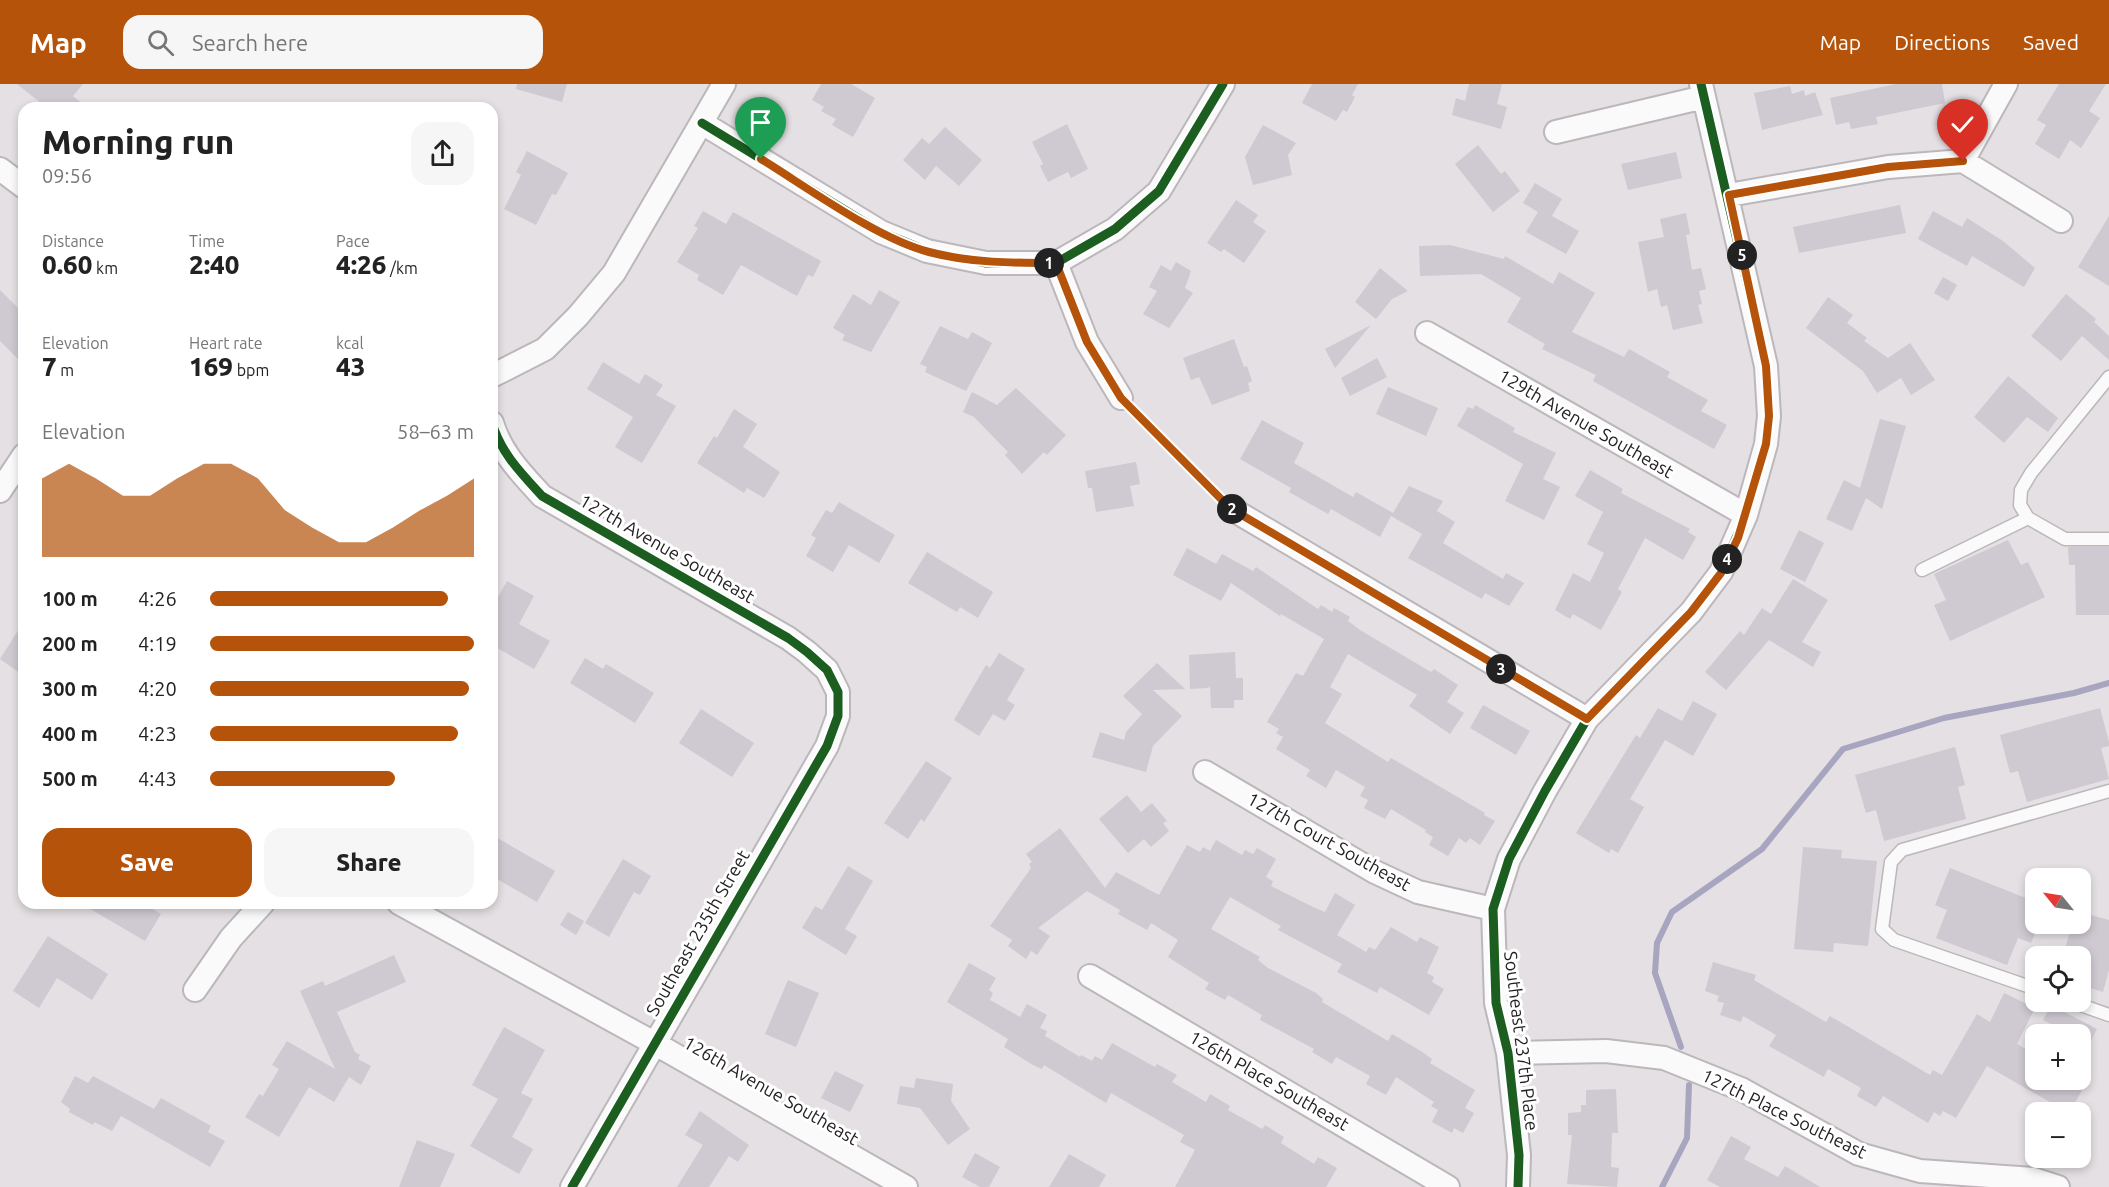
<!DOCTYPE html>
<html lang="en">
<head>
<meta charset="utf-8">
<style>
  :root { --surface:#fff; --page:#f6f6f6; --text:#222; --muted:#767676; --accent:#b45309 }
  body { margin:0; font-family:Ubuntu,sans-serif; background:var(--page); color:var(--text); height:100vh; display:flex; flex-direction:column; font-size:22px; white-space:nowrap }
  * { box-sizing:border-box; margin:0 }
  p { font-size:20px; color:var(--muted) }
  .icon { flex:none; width:33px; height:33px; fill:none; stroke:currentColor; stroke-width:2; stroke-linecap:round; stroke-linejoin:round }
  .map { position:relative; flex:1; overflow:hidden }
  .side { position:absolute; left:18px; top:18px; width:480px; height:807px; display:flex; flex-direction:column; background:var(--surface); border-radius:18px; box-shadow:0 3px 9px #0003 }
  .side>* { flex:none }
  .needle { width:39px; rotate:300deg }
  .tools { position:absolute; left:2025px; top:784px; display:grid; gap:12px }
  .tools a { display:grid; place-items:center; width:66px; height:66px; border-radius:12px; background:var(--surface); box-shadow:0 3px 9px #0003; font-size:30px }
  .pin { position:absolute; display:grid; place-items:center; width:51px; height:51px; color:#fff; margin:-62px -26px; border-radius:50% 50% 50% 0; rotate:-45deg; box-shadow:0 0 6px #0007 }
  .pin .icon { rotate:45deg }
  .km { position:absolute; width:30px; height:30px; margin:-15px; border-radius:50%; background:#222; color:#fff; font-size:16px; line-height:30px; text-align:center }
  .round { display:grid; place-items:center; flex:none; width:63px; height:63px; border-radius:18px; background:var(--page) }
  .summary { display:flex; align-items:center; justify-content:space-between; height:102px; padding:0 24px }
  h1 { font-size:33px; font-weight:800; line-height:45px }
  .stats { display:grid; grid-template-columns:repeat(3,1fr); gap:9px; height:102px; padding:6px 24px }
  .stats div { display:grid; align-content:center }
  .stats b { font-size:26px; font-weight:800 }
  .stats small { font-size:16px; font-weight:400 }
  .stats p { font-size:16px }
  .chart { height:168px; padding:12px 24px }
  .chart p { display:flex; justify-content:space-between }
  .chart svg { width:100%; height:108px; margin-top:6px; fill:var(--accent); opacity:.7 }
  .cta { display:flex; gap:12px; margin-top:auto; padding:12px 24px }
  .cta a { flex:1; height:69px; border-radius:18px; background:var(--accent); color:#fff; font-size:24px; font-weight:800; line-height:69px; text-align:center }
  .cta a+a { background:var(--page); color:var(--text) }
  ul { padding:0 24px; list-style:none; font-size:20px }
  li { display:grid; grid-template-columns:96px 72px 1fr; align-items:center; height:45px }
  li i { height:15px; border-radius:8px; background:var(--accent) }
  header { display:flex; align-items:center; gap:36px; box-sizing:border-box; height:84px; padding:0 30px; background:var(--accent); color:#fff }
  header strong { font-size:28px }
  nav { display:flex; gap:33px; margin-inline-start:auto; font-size:21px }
  .search { width:420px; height:54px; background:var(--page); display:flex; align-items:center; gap:15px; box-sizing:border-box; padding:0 21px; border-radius:18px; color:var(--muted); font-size:22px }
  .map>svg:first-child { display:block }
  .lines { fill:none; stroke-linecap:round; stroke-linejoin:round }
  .stream { stroke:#a7a5bf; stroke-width:6 }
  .building { fill:#cfc9d2 }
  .service-casing { stroke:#bbb7ba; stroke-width:15 }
  .minor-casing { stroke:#bbb7ba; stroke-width:26 }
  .path { stroke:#c0bfc0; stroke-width:4; stroke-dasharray:4.5 3; stroke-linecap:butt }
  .service { stroke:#fbfafb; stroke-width:12 }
  .minor { stroke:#fbfafb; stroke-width:22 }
  .cycleway-casing { stroke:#fff; stroke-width:13 }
  .cycleway { stroke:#1b5e20; stroke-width:9 }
  .route-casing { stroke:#fff; stroke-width:12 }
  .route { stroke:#b45309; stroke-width:8 }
  .labels { text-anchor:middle; stroke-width:6; stroke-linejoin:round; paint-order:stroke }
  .street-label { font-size:18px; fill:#211e20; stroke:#fff }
</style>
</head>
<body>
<header>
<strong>Map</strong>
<div class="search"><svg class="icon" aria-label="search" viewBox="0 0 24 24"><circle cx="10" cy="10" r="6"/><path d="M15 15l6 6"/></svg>Search here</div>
<nav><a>Map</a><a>Directions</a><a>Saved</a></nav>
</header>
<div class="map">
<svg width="2109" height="1103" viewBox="0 0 2109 1103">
  <rect width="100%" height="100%" fill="#e4e0e3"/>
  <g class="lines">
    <path class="stream" d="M1681,963l-26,-74 2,-30 15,-31 90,-63 81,-100 101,-31 130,-25 35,-10
      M1662,1103l25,-49 2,-53"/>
  </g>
  <path class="building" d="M17,0h66l-10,12 15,12h-41z
    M517,0h50l-5,18 -46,-13z
    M821,0h30l24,14 -22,39 -21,-12 4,-6 -15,-8 3,-4 -12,-7z
    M1312,0h46l-6,11 3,2 -8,15 -4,-2 -7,11 -34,-18z
    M1469,0h33l-5,20 10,3 -6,22 -49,-14 4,-17 9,3z
    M1896,0h46l3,19 -69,14 2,7 -27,5 -2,-7 -13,3 -6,-27z
    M2059,0h47l-17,27 11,7 -19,30 -11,-8 -11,19 -24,-15 11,-19 -9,-5z
    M1790,2l2,8 12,-4 1,6 10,-4 8,23 -61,15 -8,-37z
    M1067,40l21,45 -17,9 -3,-6 -20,10 -8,-16 3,-2 -11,-22z
    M1263,41l33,18 -8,12 4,20 -39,10 -8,-28z
    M945,43l37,33 -23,26 -23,-20 -11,14 -22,-20 19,-22 7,6z
    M1478,61l23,29 4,-3 15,20 -27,21 -38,-48z
    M527,67l41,22 -12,22 -4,-1 -16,31 -32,-16 17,-34 -5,-3z
    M1676,68l6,26 -54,12 -7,-26z
    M1535,99l27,16 -10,17 27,15 -13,23 -40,-22 12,-20 -15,-9z
    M1236,116l22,15 -5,7 13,9 -22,32 -20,-14 -3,3 -14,-9z
    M1900,121l6,28 -107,20 -6,-26z
    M703,127l23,13 7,-12 88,49 -8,16 -5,-2 -11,21 -56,-31 -18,30 -26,-15 2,-5 -22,-13 21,-34 -4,-2z
    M1933,127l29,16 5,-9 36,23 32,27 -11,19 -52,-31 -5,10 -49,-27z
    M1686,129l4,21 -4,1 6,35 9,-2 5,21 -7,2 3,13 -4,1 5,18 -30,7 -6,-25 -6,2 -4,-18 -9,3 -10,-50 26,-5 -4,-18z
    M2109,132v70l-31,-19z
    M1450,161l54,14 1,-3 48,28 6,-12 36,21 -23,39 52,25 5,-8 41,23 -3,5 41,23 -7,11 26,14 -13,24 -121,-68 3,-6 -54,-26 3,-5 -38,-22 14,-24 -40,-24 -61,2 -1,-30z
    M1176,178l15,9 -6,17 8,5 -24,35 -26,-14 14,-23 -8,-4 12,-22 10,6z
    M1380,184l28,23 -16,8 -16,20 -21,-17z
    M1943,193l14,8 -9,16 -14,-8z
    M0,206l24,24v51l-24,-24z
    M879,206l21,12 -29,50 -29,-12 3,-5 -12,-7 20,-34 18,11z
    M2066,210l30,25 -2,3 15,14v24l-27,-24 -21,25 -30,-25z
    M1828,213l25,18 -6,8 20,15 -3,3 24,17 22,-15 25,37 -24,15 -10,-17 -24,15 -14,-22 -57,-43z
    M1371,241l-36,43 -10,-19z
    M940,242l28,13 4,-7 20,11 -26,48 -41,-19 2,-5 -7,-3z
    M1234,255l10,28 3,-1 5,15 -4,2 2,8 -38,14 -13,-28 -8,3 -8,-22z
    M1377,274l10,19 -37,19 -9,-18z
    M603,278l36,22 6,-10 18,11 -7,10 20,11 -34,57 -27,-16 18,-30 -46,-28z
    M2008,292l50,42 -10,14 -21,-15 -23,26 -30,-26z
    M1388,303l50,21 -12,28 -50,-22z
    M1016,304l50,47 -19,20 -3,-3 -22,22 -17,-19 3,-3 -34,-35 -11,-5 9,-20 25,13z
    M1475,321l40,23 -2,4 43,21 -13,26 17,8 -16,33 -39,-19 18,-37 -66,-38 11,-19 5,2z
    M734,325l23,15 -14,23 37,25 -16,26 -17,-10 -3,5 -47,-30 17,-27 3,2z
    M1880,335l26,7 -24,83 -16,-11 -14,33 -26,-12 18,-39 16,8z
    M1262,336l42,23 -10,20 59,34 3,-5 37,21 16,-27 34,15 -6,10 18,11 -12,21 60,36 3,-6 18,10 -15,23 -24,-13 -3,6 -74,-41 14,-24 -31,-18 -11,21 -49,-28 -3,5 -39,-22 2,-4 -51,-29z
    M1136,378l4,22 -10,2 4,20 -38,6 -4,-24h-4l-3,-17z
    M1590,386l33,19 -2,4 69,36 -2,3 8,5 -13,23 -38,-22 -27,51 4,3 -21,38 -28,-16 -3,5 -15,-9 18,-37 17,9 14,-29 -17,-9 16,-32 -28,-16z
    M839,418l56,33 -16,28 -30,-18 -16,27 -27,-16 10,-18 -5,-3 15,-25 6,3z
    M1799,446l25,13 -19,39 -25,-13z
    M2008,456l13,25 7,-3 17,35 -95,44 -16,-36 12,-5 -12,-26z
    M2068,463h41v68h-33l-1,-50h-6z
    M1187,464l29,16 6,-10 31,17 3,-4 62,42 3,-4 11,7 2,-4 16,9 -2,4 12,9 71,42 3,-3 24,16 -11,17 17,11 -14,21 -41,-28 8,-11 -69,-41 -18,33 12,7 -17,29 63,39 3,-4 94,55 -1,2 11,6 -15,24 -10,-7 -4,5 -7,-5 -11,18 -19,-11 4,-8 -8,-5 1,-2 -35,-21 -6,10 -21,-11 4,-8 -8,-4 5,-9 -29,-17 -10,18 -20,-12 4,-6 -34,-21 7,-12 -7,-4 3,-4 -12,-7 29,-49 7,3 21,-37 -43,-25 -1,2 -49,-33 -10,18 -48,-26z
    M927,468l66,40 -15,26 -18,-11 -3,5 -49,-29z
    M1793,495l35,21 -26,42 19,10 -8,15 -44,-27 -43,50 -21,-18 35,-41 4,4 18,-27 9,6z
    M507,497l27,15 -15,28 31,17 -16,28 -42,-24v-37z
    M24,537v55l-24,-17z
    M1235,568l1,26h7v22h-9v8h-23l-1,-22 -2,2 -18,1 -1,-34z
    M999,569l26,16 -18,31 8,5 -10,16 -12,-7 -14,22 -25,-16 32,-55 4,3z
    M585,574l18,11 3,-5 48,29 -19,30 -65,-40z
    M1157,579l28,26 -32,1 29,26 -29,30 -7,26 -54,-15 8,-25 24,8 2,-8 16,-18 -19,-18z
    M1693,617l24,13 -24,42 -28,-16 -35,59 14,8 -26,46 -7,-4 -2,4 -33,-20 60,-98 4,3 18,-30 24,13z
    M1483,621l47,26 -14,24 -46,-27z
    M2100,624l9,34v4l-8,2 8,31 -82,23 -9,-31 -8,2 -10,-38z
    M701,625l53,34 -22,34 -53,-34z
    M1955,663l10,38 -7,2 8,32 -82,22 -8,-31 -10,3 -11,-38z
    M926,677l26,17 -28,44 -3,-3 -13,20 -24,-16z
    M1127,711l14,17 11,-9 15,18 -4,2 6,8 -18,16 -7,-8 -16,14 -29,-34z
    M1060,744l45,60 11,-16 43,23 28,-50 13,7 3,-5 7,4 6,-11 26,15 3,-5 8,4 4,-6 19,11 -10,18 7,4 -2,5 44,22 10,4 10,-19 20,12 -18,30 29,17 3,-5 6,3 16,-23 26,15 3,-5 19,10 -12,26 7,4 -2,5 12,7 -15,26 -49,-28 -3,6 -40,-21 5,-8 -64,-34 3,-4 -51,-29 -19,32 49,28 -2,3 10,8 48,25 7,6 -1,3 66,39 4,-7 29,17 11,8 -2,4 45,27 -10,18 9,5 -11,20 -9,-5 -2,5 -20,-11 6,-12 -7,-4 3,-4 -38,-25 -10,18 -20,-11 4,-8 -34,-19 -4,7 -20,-12 2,-3 -54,-29 2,-5 -34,-20 -3,5 -20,-11 4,-6 -41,-26 10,-17 -27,-17 -4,7 -29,-16 2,-4 -33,-19 -49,37 12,8 -13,19 -6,-4 -5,8 -18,-13 4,-6 -22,-14 41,-58 -2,-4 3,-2 -6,-8z
    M492,751l63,36 -18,31 -45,-26z
    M1803,763l39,3 -1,8 36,3 -9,85 -34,-3 -1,9 -39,-3z
    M623,775l28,17 -11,19 -6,-3 -25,45 -24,-14z
    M848,782l25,15 -28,48 12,7 -11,19 -44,-27 13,-22 7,4z
    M1950,784l86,34v29l-5,12 -13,-5 -11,27 -71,-27 11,-28 -12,-5z
    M80,819h62l19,11 -16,27z
    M568,828l16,9 -8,14 -16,-10z
    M2080,828l29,8v50l-6,22 -23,-7v-31l-15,-5 7,-25h8z
    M48,852l60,38 -16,26 -35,-22 -18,30 -26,-17z
    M394,871l12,27 -69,30 18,40 5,3 -2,4 13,7 -10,19 -12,-8 -15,25 -25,-15 -30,50 -34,-20 14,-23 4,2 16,-27 -7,-4 15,-24 48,28 -35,-78 23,-10 2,5z
    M1713,878l43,13 -2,5 72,42 4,-6 100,59 3,-5 9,5 35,-61 13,8 14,-29 31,15 -18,36 19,11v25h52l-19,33 -82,-47 -31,52 -13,-7 -3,5 -6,-4 -6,11 -45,-27 -7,11 -19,-11 4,-8 -33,-19 -4,8 -55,-31 7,-11 -33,-19 -2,6 -21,-7 4,-12 -7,-2 2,-5 -14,-5z
    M969,879l27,15 -7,12 4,3 -3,7 30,17 7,-13 20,11 -7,13 7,3 -2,5 35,21 1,-2 11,6 3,-5 7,4 10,-17 43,24 2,-3 20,11 -5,7 34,20 4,-8 20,12 -2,4 34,19 3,-4 19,12 -3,6 33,21 4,-7 19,11 -11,19h-151l20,-37 -15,-8 4,-7 -73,-42 -5,10 -62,-38 -2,4 -9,-4 -29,-18 4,-8 -61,-37z
    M788,896l31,13 -23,54 -31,-13z
    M2051,921l46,24 -8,15 -9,-4v-5h-8l-29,-15z
    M504,943l41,23 -24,43 12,6 -21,38 21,12 -14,25 -49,-28 28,-47 -26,-14z
    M835,987l29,14 -14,27 -29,-14z
    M75,992l13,7 5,-7 61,33 7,-11 50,28 -3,6 17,9 -15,26 -89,-51 -9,15 -18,-9 -1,3 -24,-13 1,-3 -9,-7z
    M916,994l37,6 -2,17 19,28 -22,16 -28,-37 -23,-4 3,-18 14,2z
    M1616,1005l2,44h-6l-1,34 8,1 -2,19 -50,-3 5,-49h-4v-22l13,-1v-7h5v-15z
    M700,1027l49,34 -11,17 -9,-6 -20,31h-32l26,-42 -18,-10z
    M1731,1052l20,11 -7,12 34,18 7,-11 35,21h-100l-13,-7z
    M417,1056l38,14 -15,33h-41z
    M975,1069l25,14 -11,20h-9l-18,-10z
    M1069,1070l37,21 -7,12h-50z"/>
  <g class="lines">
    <g class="service-casing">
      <path id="service" d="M2109,293l-78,96 -10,17 -1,15 8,13 37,21h44
        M1922,486l106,-52
        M2036,905l-142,-49 -12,-11 9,-67 11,-12 207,-59
        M2072,918l37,13"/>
    </g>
    <g class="minor-casing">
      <path id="minor" d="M702,39l179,109 46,19 59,12h70l59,-34 44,-38 64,-107
        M1556,48l148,-35
        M1963,77l43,-77
        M0,85l24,18
        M1729,111l159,-28 75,-6 98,60
        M1056,179l31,79 34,56
        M1427,249l319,182
        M492,292l53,-27 33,-33 36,-43 110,-189
        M492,339c9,30 29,50 50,73l246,142 19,14 20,18 11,22v24l-11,30 -255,441
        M0,407l24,-36
        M1230,424l357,211
        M1205,688l170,100 43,20 75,17
        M399,819l255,140 252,144
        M1090,892l358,211
        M195,906l36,-52 32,-35
        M1508,969l98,-2 58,7 77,31 118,65 61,17 113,8 25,8
        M1518,1103l1,-32 -11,-102 -12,-50 -3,-94 16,-50 36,-68 42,-72 104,-107 30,-40 25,-57 20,-71 3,-28 -3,-50 -65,-282"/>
    </g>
    <path class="path" d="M1134,327l82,82"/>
    <use href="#service" class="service"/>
    <use href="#minor" class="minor"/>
    <g class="cycleway-casing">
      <path id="cycleway" d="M702,39l179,109 46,19 59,12h70l59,-34 44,-38 64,-107
        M492,339c9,30 29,50 50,73l246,142 19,14 20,18 11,22v24l-11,30 -255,441
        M1518,1103l1,-32 -11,-102 -12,-50 -3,-94 16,-50 36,-68 42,-72 104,-107 30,-40 25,-57 20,-71 3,-28 -3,-50 -65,-282"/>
    </g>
    <use href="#cycleway" class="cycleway"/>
  </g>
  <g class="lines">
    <g class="route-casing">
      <path id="route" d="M761,75c47,29 117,80 168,93 42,11 84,11 127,11l31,79 34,56 109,110 357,211 104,-107 30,-39 17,-35 28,-94 3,-28 -3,-50 -37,-171 159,-28 75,-6"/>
    </g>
    <use href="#route" class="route"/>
  </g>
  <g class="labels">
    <g class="street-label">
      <text transform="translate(1586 340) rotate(30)" y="6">129th Avenue Southeast</text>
      <text transform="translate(667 465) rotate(30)" y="6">127th Avenue Southeast</text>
      <text transform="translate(1329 758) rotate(29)" y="6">127th Court Southeast</text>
      <text transform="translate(698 849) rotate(-60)" y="6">Southeast 235th Street</text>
      <text transform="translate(1521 957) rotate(83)" y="6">Southeast 237th Place</text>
      <text transform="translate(1269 997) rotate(30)" y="6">126th Place Southeast</text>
      <text transform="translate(771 1007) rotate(30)" y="6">126th Avenue Southeast</text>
      <text transform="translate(1784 1030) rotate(26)" y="6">127th Place Southeast</text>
    </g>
  </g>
</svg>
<div class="tools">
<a><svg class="needle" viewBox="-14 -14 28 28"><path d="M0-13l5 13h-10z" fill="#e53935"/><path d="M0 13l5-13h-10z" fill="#767676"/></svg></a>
<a><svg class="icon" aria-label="locate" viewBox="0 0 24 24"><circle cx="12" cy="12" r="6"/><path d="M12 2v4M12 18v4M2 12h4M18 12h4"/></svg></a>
<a>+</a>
<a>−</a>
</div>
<div class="pin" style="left:761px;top:75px;background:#1e9e55"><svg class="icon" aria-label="arrive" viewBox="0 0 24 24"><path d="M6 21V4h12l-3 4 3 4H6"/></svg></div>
<div class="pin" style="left:1963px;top:77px;background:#d93025"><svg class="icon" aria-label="check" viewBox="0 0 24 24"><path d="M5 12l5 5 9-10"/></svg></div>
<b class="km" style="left:1049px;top:179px">1</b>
<b class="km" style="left:1232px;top:425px">2</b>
<b class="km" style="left:1501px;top:585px">3</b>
<b class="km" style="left:1727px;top:475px">4</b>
<b class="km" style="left:1742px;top:171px">5</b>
<section class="side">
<div class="summary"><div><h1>Morning run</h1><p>09:56</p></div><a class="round"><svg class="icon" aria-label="share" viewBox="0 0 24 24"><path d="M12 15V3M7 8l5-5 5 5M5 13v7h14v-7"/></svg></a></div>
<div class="stats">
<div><p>Distance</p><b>0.60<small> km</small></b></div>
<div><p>Time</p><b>2:40</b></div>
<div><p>Pace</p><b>4:26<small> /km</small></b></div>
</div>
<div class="stats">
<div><p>Elevation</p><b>7<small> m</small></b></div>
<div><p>Heart rate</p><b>169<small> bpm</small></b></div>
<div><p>kcal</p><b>43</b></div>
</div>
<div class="chart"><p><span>Elevation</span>58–63 m</p>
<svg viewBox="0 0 160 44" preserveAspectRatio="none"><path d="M0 44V12L10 6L20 12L30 19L40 19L50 12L60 6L70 6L80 12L90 25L100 32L110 38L120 38L130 32L140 25L150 19L160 12V44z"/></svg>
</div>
<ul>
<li><b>100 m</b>4:26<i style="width:90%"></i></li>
<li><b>200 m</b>4:19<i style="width:100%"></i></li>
<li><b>300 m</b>4:20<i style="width:98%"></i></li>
<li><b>400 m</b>4:23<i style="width:94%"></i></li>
<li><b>500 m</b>4:43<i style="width:70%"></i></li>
</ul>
<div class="cta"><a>Save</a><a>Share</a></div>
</section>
</div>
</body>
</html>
